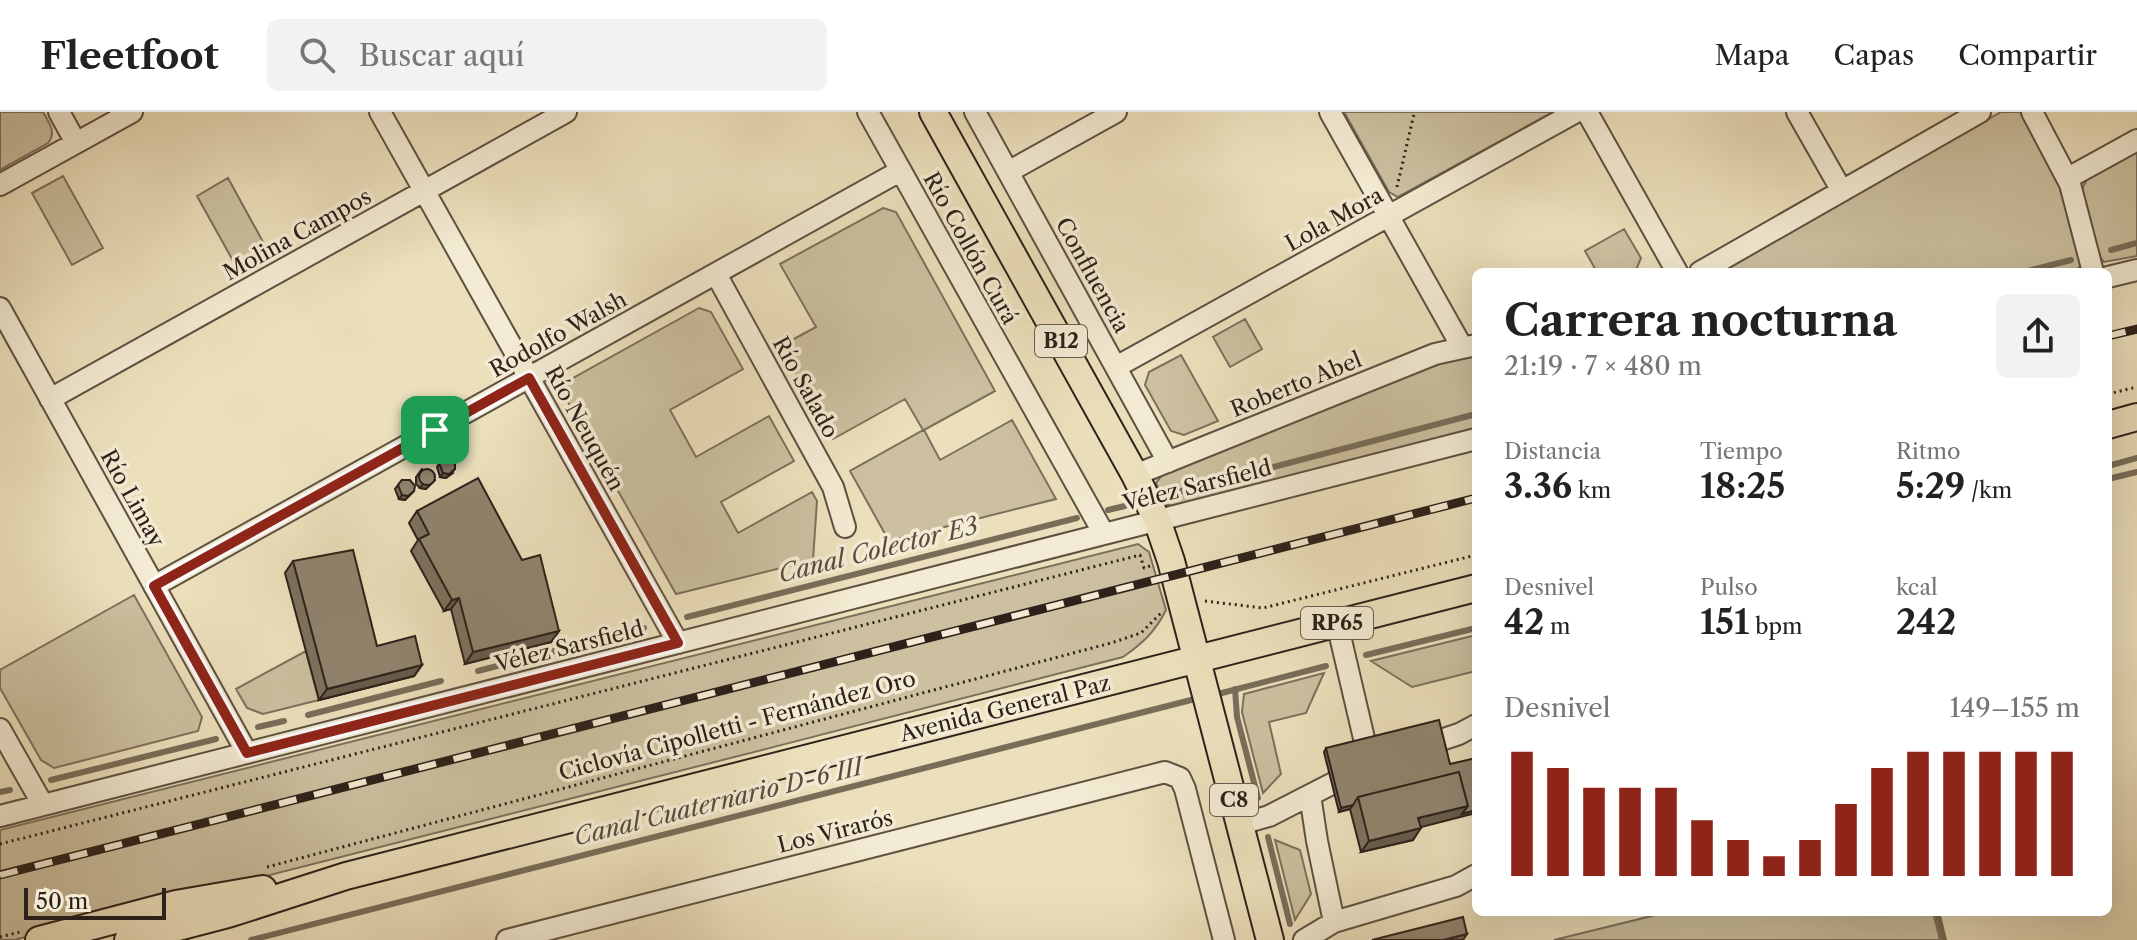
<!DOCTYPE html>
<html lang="es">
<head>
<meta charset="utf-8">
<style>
  :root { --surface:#fff; --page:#f2f2f2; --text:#222; --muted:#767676; --line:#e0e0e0; --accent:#8f2418 }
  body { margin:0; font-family:"Libre Caslon Text",serif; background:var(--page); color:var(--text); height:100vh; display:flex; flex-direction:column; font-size:30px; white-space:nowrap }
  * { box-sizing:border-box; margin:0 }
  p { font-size:26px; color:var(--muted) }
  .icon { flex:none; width:44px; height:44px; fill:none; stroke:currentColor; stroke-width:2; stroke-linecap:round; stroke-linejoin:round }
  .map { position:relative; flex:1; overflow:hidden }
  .side { position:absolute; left:1472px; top:156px; width:640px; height:648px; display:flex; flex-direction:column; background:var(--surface); border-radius:12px; box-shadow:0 8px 32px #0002 }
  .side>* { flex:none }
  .scale { position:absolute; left:24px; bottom:20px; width:142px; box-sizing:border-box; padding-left:8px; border:4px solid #2d211a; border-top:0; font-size:22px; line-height:28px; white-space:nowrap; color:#2d211a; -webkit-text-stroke:6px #f3ebd3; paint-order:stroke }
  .pin { position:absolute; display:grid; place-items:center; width:68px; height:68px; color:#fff; margin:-34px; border-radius:16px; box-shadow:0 4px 12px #0006 }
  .round { display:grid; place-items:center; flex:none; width:84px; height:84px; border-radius:12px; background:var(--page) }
  .overview { display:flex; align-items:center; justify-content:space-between; height:136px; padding:0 32px }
  h1 { font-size:44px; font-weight:700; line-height:60px }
  .stats { display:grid; grid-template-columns:repeat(3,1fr); gap:12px; height:136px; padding:8px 32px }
  .stats div { display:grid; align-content:center }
  .stats b { font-size:34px; font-weight:700 }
  .stats small { font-size:22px; font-weight:400 }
  .stats p { font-size:22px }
  .chart { height:224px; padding:16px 32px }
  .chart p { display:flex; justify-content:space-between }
  .chart svg { width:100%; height:144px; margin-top:8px; stroke:var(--accent); stroke-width:6 }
  header { display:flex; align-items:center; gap:48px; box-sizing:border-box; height:112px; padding:0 40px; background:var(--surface); border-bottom:2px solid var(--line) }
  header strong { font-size:38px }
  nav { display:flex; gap:44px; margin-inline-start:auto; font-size:28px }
  .search { width:560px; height:72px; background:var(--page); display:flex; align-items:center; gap:20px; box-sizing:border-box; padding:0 28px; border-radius:12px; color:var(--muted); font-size:30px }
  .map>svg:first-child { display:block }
  .green { fill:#ccc0a0; stroke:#7c705d; stroke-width:2 }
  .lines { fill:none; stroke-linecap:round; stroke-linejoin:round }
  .stream { stroke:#796d5a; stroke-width:6 }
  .minor-casing { stroke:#5d5142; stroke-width:24 }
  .major-casing { stroke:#2d211a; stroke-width:30 }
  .path { stroke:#2d211a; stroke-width:3; stroke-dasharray:2 4; stroke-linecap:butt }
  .minor { stroke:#f3ebd3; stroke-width:20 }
  .major { stroke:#ece0bc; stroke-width:26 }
  .rail-casing { stroke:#2d211a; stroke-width:9 }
  .rail { stroke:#f3ebd3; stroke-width:6; stroke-dasharray:18; stroke-linecap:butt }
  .wall { fill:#7c725f; stroke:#2d211a; stroke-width:2 }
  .shaded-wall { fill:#655c4d; stroke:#2d211a; stroke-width:2 }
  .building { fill:#90846e; stroke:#2d211a; stroke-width:2 }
  .route-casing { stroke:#fff; stroke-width:16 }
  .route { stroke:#8f2418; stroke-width:10 }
  .labels { text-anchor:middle; stroke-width:7; stroke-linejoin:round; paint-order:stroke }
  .shield { fill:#f3ebd3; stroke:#685e52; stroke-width:2 }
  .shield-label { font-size:20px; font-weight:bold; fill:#2d211a }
  .street-label { font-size:22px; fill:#2d211a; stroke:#f3ebd3 }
  .water-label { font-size:24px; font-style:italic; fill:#594d3f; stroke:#f3ebd3 }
</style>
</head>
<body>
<header>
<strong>Fleetfoot</strong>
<div class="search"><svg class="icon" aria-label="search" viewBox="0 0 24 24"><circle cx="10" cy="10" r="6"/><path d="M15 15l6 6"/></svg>Buscar aquí</div>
<nav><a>Mapa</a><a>Capas</a><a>Compartir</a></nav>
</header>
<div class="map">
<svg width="2137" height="828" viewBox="0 0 2137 828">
  <rect width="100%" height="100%" fill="#ece0bc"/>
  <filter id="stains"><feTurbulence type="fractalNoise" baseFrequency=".0025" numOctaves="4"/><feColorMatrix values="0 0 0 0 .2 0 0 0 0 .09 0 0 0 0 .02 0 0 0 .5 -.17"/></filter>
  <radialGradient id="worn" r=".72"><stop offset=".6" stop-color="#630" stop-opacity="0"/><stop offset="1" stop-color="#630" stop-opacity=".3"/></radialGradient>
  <path class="green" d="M0,0h43c6,11 14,20 5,31l-48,27z
    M1344,0h209l-155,85 -9,-5z
    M2001,0h20l40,72 20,80 -2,4 -11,4h-347z
    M2137,38v106l-33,6 -6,-7 -16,-64c2,-20 39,-32 55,-41z
    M63,64l40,72 -31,17 -40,-72z
    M228,66l40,73 -31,17 -40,-72z
    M883,96l13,4 99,179 -71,39 16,30 72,-40 44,79 -167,42 -39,-70 73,-41 -18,-31 -72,40 -52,-93 35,-19 -36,-63z
    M1624,117l17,29 -5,12 -39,2 -12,-21z
    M699,196l12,4 32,57 -73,41 26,47 73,-41 25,45 -73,41 17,31 74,-41 5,9 -4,59 -137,34 -113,-201 3,-11z
    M1245,207l17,30 -32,18 -17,-30z
    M1476,242v74l-300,79 -11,-3 -9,-21 7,-9 278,-113z
    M1181,243l37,66 -34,14 -13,-4 -26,-46 4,-13z
    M1138,432l11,8 17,58c-11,22 -23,33 -43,47 -369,97 -740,187 -1109,283h-14v-110z
    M134,483l68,122 -4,14 -144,37 -13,-8 -41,-72v-18z
    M1476,523v36l-64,16 -41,-26z
    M306,539l13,49 -56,14 -16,-6 -11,-19z
    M1324,561l-18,40 -37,9 12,52 -18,19 -21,-81 2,-18z
    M1275,728l25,10 11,44 -16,26z
    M1668,800h265l7,28h-386z"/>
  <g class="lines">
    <path class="stream" d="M2111,138l26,-7
      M2024,160l47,-12
      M2108,354l29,-8
      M2108,367l29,-7
      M1166,383l310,-81
      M1108,398l17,-4
      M687,505l390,-99
      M602,527l42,-11
      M1366,543l110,-27
      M478,559l100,-26
      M1235,577l2,28 21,81
      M1218,582l108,-28
      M308,603l133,-34
      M258,615l26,-6
      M51,668l165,-41
      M0,680l10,-2
      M1268,725l22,87
      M1937,800l7,28
      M251,828l944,-241"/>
    <g class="minor-casing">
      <path id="minor" d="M59,0l17,31
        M380,0l298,531
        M868,0l236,422
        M975,0l193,350
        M1330,0l132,235
        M1587,0l90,160
        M1797,0l45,79
        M2032,0l38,72 23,88
        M1008,60l108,-60
        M2068,66l69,-38
        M0,73l132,-73
        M1700,160l280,-160
        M716,162l117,213 12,40
        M2108,165l29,-7
        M0,196l247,445
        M1116,255l460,-255
        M50,287l516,-287
        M1135,363l300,-121 41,-9
        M154,474l746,-415
        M1337,511l33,141
        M0,617l43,76
        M1420,635l39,-13 17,-9
        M1310,683l7,46 17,81
        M0,704l1476,-377
        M1241,712l28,-8 84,-43
        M507,828l658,-168 15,6 5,11 39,151
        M1304,828l30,-18 122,-36 20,-11"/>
    </g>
    <g class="major-casing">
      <path id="major" d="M933,0l202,363 22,45 14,41 99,379
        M2108,313l29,-8
        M39,828l137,-36 87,-15
        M128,828l100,-26 118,-38 1130,-288"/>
    </g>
    <path class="path" d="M1397,75l17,-73
      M2108,282l29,-7
      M1205,489l58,7 213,-53
      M0,732l1140,-289 4,13 6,-2
      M267,755l844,-224 30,-10 22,-22
      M0,825l20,-5"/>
    <use href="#minor" class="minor"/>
    <use href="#major" class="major"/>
    <g class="rail-casing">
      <path id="rail" d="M2108,224l29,-7
        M0,763l1476,-377"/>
    </g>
    <use href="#rail" class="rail"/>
  </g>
  <path class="wall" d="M443,346l10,15 -7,5 -6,-1 -3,-10z
    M422,357l13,11 -9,9 -6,-1 -4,-4v-7z
    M402,368l12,11 -9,9 -6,-1 -4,-10z
    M417,399l142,120 -8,11 -86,22 -14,-55 -7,2 -33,-60 7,-11 -9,-17z
    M293,449l84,85 45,19 -8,11 -95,24 -34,-127z
    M1326,636l94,79 -7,13 -52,12 -11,-43 -11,3 -15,-60z"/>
  <path class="shaded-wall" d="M455,357l-9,9 -6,-1 3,-4z
    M435,368l-9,9 -6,-1 3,-4z
    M414,379l-9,9 -6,-1 3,-4z
    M459,486l-8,11 -7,2 8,-11z
    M559,519l-8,11 -86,22 8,-12z
    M422,553l-8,11 -95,24 8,-11z
    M1353,693l-3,4 -11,3 2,-4z
    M1468,694l8,4v3l-66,17 8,-12z
    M1421,716l-8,12 -52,12 8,-11z
    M1467,822l-4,6h-20z"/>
  <path class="building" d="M443,346h8l4,3v8l-6,5 -6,-1 -4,-10z
    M419 365a8 8 0 1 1 16 0a8 8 0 1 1-16 0Z
    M478,366l44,82 18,-5 19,76 -86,21 -14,-54 -7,2 -33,-61 10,-5 -12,-23z
    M402,368h8l5,6 -1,5 -6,5 -6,-1 -4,-10z
    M353,438l24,96 38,-10 7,29 -95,24 -34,-128z
    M1439,608l11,44 26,-6v52l-14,4 6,-8 -9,-34 -101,25 -5,8 -12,3 -15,-60z
    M1459,660l9,34 -50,12 3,10 -52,13 -11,-44z
    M1463,805l4,17 -24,6h-71z"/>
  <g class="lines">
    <g class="route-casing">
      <path id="route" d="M529,266l149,265 -431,110 -93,-167z"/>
    </g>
    <use href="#route" class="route"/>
  </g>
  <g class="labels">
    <g class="shield">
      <rect x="1035" y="213" width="52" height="32" rx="6"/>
      <rect x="1301" y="495" width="72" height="32" rx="6"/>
      <rect x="1210" y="672" width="48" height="32" rx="6"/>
    </g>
    <g class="shield-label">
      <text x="1061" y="236">B12</text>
      <text x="1337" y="518">RP65</text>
      <text x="1234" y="695">C8</text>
    </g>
    <g class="street-label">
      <text transform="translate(1334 107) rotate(-29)" y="8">Lola Mora</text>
      <text transform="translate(297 122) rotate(-29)" y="8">Molina Campos</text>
      <text transform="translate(971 136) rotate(61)" y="8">Río Collón Curá</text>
      <text transform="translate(1093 163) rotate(61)" y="8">Confluencia</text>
      <text transform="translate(558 222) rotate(-29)" y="8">Rodolfo Walsh</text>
      <text transform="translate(1296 272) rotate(-22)" y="8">Roberto Abel</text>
      <text transform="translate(806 275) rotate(61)" y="8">Río Salado</text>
      <text transform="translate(585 316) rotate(61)" y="8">Río Neuquén</text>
      <text transform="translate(1197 373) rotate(-14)" y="8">Vélez Sarsfield</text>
      <text transform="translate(133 386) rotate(61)" y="8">Río Limay</text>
      <text transform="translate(569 534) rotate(-14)" y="8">Vélez Sarsfield</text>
      <text transform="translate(1005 596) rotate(-14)" y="8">Avenida General Paz</text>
      <text transform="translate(737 613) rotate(-15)" y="8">Ciclovía Cipolletti - Fernández Oro</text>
      <text transform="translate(835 719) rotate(-14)" y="8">Los Virarós</text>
    </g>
    <g class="water-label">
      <text transform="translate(878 438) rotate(-14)" y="8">Canal Colector E3</text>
      <text transform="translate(718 690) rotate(-14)" y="8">Canal Cuaternario D-6 III</text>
    </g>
  </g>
  <rect width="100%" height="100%" filter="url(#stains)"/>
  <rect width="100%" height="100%" fill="url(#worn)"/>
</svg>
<div class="scale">50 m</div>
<div class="pin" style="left:435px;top:318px;background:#1e9e55"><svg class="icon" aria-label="arrive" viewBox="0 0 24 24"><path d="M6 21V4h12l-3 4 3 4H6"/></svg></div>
<section class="side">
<div class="overview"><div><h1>Carrera nocturna</h1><p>21:19 · 7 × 480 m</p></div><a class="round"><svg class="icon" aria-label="share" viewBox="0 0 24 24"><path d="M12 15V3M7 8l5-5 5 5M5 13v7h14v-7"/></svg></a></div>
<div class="stats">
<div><p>Distancia</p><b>3.36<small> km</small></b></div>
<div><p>Tiempo</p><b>18:25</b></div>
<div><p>Ritmo</p><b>5:29<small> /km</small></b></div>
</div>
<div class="stats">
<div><p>Desnivel</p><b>42<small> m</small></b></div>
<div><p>Pulso</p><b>151<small> bpm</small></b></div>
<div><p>kcal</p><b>242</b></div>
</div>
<div class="chart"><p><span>Desnivel</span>149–155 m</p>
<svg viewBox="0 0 160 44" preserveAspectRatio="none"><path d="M5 44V6M15 44V11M25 44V17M35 44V17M45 44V17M55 44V27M65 44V33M75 44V38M85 44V33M95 44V22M105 44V11M115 44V6M125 44V6M135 44V6M145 44V6M155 44V6"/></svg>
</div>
</section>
</div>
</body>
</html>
